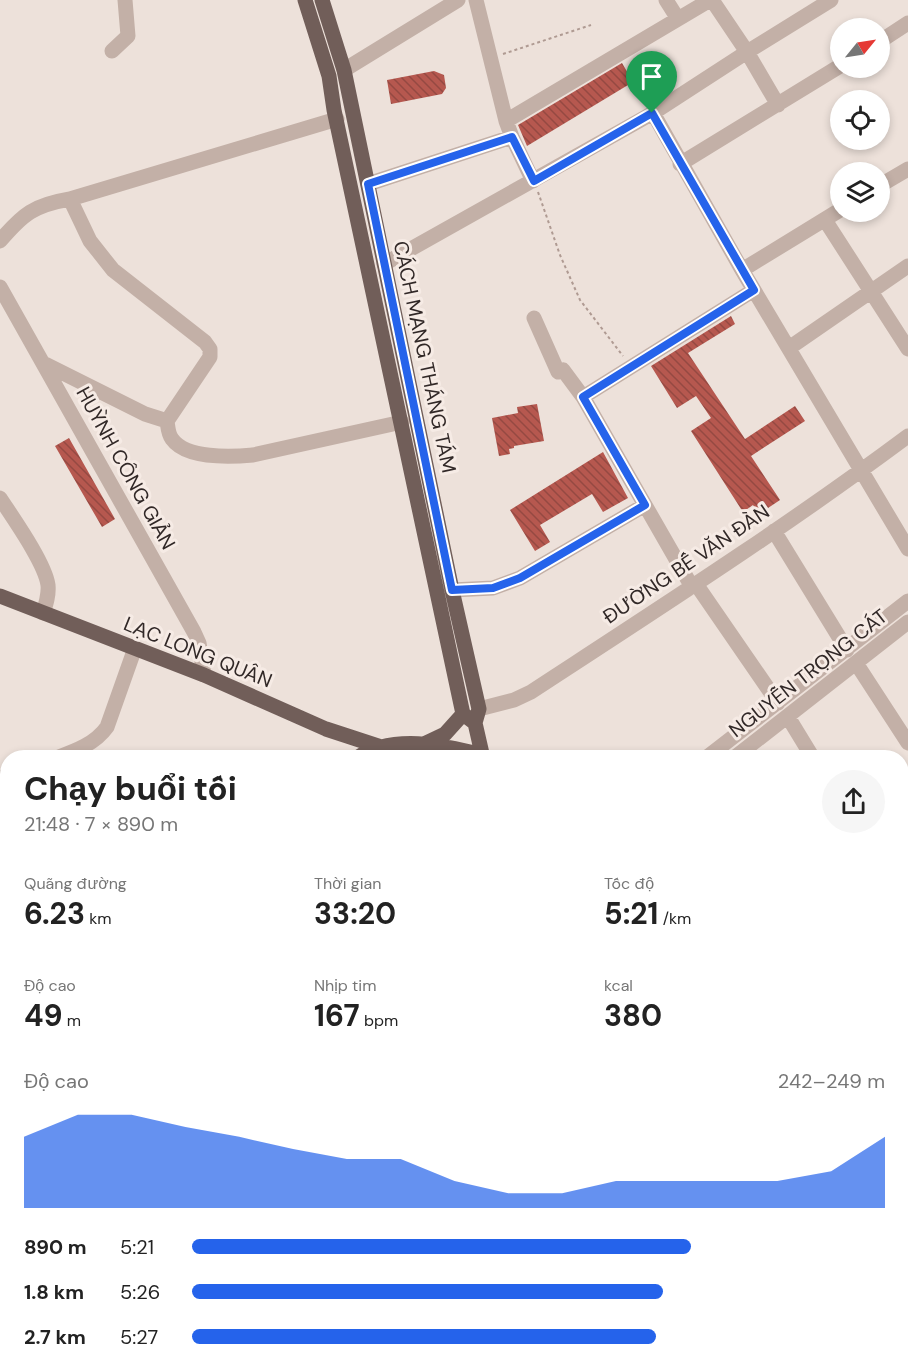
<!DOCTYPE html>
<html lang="vi">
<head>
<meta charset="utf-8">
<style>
  :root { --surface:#fff; --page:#f6f6f6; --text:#222; --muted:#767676; --accent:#2563eb }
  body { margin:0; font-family:"DM Sans",sans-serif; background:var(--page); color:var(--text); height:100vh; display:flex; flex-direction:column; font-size:22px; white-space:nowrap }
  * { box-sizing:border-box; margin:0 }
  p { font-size:20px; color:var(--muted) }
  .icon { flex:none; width:33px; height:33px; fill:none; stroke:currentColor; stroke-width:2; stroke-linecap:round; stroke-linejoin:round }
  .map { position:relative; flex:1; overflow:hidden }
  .panel { position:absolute; left:0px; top:750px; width:909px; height:622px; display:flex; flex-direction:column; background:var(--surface); border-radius:24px 24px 0 0; box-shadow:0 3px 9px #0003 }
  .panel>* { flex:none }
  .needle { width:39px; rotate:60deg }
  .fabs { position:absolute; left:830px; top:18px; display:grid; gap:12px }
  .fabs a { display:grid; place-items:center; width:60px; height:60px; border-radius:50%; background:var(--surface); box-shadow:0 3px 9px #0003; font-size:30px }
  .pin { position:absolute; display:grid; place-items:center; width:51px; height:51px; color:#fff; margin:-62px -26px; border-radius:50% 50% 50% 0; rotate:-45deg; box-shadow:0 0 6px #0007 }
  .pin .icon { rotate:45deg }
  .round { display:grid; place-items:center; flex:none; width:63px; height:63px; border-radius:32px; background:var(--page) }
  .headline { display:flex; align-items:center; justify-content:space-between; height:102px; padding:0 24px }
  h1 { font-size:33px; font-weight:700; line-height:45px }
  .figures { display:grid; grid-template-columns:repeat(3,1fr); gap:9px; height:102px; padding:6px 24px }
  .figures div { display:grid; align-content:center }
  .figures b { font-size:30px; font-weight:700 }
  .figures small { font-size:16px; font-weight:400 }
  .figures p { font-size:16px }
  .chart { height:168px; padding:12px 24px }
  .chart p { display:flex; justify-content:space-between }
  .chart svg { width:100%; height:108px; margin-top:6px; fill:var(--accent); opacity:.7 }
  ul { padding:0 24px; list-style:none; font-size:20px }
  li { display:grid; grid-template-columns:96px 72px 1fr; align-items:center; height:45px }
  li i { height:15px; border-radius:8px; background:var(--accent) }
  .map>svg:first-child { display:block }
  .building { fill:url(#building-back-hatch) }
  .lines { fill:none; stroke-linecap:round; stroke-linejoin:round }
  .path { stroke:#af9a92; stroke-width:2; stroke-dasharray:3 3; stroke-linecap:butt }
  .minor { stroke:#c3b0a7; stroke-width:15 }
  .major { stroke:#715e59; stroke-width:15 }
  .route-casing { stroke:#fff; stroke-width:12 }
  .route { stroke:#2563eb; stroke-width:8 }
  .labels { text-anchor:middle; stroke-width:6; stroke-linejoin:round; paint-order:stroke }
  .street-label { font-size:20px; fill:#312827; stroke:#f6ebe5 }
</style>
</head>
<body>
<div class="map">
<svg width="908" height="1372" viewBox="0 0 908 1372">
  <defs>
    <pattern id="building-back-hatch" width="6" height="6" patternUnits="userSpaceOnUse" patternTransform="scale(1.5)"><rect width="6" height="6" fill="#b6584f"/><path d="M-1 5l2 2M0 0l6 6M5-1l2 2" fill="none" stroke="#954942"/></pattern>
  </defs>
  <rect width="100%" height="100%" fill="#ede1da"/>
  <path class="building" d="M622,63l11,19 -106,64 -9,-21z
    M434,71l10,4 2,13 -4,6 -51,10 -4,-24z
    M731,316l4,8 -47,29 57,86 50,-33 10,15 -54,35 29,44 -21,14 -6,-9 -10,7 -52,-81 20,-13 -15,-22 -19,12 -26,-42z
    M537,404l7,37 -30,5v2l-5,1 1,5 -11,2 -7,-38 26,-5 -1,-6z
    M69,438l46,81 -13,8 -47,-81z
    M603,452l25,46 -25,14 -11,-18 -52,31 10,17 -15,9 -25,-41z"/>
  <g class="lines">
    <path class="path" d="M503,54l88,-29
      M538,192l22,63 20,45 43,56"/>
    <path class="minor" d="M476,0l30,121 6,16 21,44
      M666,0l12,19
      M712,0l35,52 31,53
      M879,42l29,-19
      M112,51l16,-15 -3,-36
      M344,70l114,-70
      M653,113l89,157 166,279
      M506,121l204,-121
      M680,164l160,-98
      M368,184l144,-47
      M879,186l29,-17
      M825,220l83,129
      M0,241c23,-27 34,-36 70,-42l267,-80
      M384,264l269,-151 94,-61 84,-52
      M742,270l98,-60
      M0,287l194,345 5,11 5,32
      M534,318l24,54 5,-2 20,27 109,190
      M789,348l119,-82
      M43,363l102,51 22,7 43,-64v-8l-5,-7 -92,-72 -23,-29 -20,-42
      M583,397l171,-107
      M167,421c1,6 1,13 5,18 14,20 59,18 81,16l149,-33
      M0,498c13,20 45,65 48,87 1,10 -2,19 -5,28
      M774,531l73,119
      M696,584l82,119
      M452,590l41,-2 27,-10 125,-73
      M856,663l52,80
      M479,709l35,-9 17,-8c127,-83 255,-165 377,-256
      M788,717l25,41
      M56,758c19,-7 39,-14 51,-31l28,-79
      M706,758l202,-157
      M734,758l174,-136
      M0,778l8,-3
      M902,902l6,11
      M0,947l8,-2
      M902,1057l6,-4
      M0,1274l8,-5
      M496,1365l4,7
      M608,1365l4,7
      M827,1365l5,7
      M661,1372l10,-7"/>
    <path class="major" d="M305,0l24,76 5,34 129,604 12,9
      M322,0l22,70 108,520 27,119 -4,14 8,35
      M0,596l204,79 122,54 55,18
      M426,743l19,-9 18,-20
      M413,747l24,11
      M357,758c34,-24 87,-13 125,-3
      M0,905l8,-2
      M0,925l8,-2
      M902,1180l6,-5
      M902,1206l6,-5
      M858,1365l5,7
      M883,1365l4,7"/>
  </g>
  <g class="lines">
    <g class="route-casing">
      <path id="route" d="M652,113l102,177 -171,107 62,108 -125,73 -27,10 -41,2 -84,-406 144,-47 22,44z"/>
    </g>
    <use href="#route" class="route"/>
  </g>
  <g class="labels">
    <g class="street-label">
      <text transform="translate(425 357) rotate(78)" y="7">CÁCH MẠNG THÁNG TÁM</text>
      <text transform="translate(126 468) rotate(61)" y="7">HUỲNH CÔNG GIẢN</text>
      <text transform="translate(686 564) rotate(-34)" y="7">ĐƯỜNG BẾ VĂN ĐÀN</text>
      <text transform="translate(198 652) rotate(22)" y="7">LẠC LONG QUÂN</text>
      <text transform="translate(808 673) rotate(-38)" y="7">NGUYỄN TRỌNG CÁT</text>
    </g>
  </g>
</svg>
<div class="fabs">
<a><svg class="needle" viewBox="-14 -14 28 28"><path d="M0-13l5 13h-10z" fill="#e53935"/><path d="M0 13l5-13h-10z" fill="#767676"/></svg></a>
<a><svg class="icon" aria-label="locate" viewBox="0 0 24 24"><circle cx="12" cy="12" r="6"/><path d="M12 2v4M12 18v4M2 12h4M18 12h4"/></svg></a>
<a><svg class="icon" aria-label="layers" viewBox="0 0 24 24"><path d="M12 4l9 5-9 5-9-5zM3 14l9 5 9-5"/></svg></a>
</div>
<div class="pin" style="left:652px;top:113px;background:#1e9e55"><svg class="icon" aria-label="arrive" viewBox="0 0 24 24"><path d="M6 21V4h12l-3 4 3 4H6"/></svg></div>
<section class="panel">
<div class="headline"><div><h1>Chạy buổi tối</h1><p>21:48 · 7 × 890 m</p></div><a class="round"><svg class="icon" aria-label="share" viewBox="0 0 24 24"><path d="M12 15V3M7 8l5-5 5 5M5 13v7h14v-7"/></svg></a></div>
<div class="figures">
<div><p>Quãng đường</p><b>6.23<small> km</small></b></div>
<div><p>Thời gian</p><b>33:20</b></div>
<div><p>Tốc độ</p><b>5:21<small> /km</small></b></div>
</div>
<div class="figures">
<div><p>Độ cao</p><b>49<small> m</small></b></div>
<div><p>Nhịp tim</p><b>167<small> bpm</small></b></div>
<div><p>kcal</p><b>380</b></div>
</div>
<div class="chart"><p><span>Độ cao</span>242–249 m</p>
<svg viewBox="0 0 160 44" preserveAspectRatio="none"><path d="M0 44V15L10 6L20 6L30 11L40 15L50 20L60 24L70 24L80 33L90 38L100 38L110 33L120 33L130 33L140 33L150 29L160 15V44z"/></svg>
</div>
<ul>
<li><b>890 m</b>5:21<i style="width:72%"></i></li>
<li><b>1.8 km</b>5:26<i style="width:68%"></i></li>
<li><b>2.7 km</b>5:27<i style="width:67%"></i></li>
</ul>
</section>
</div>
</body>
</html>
